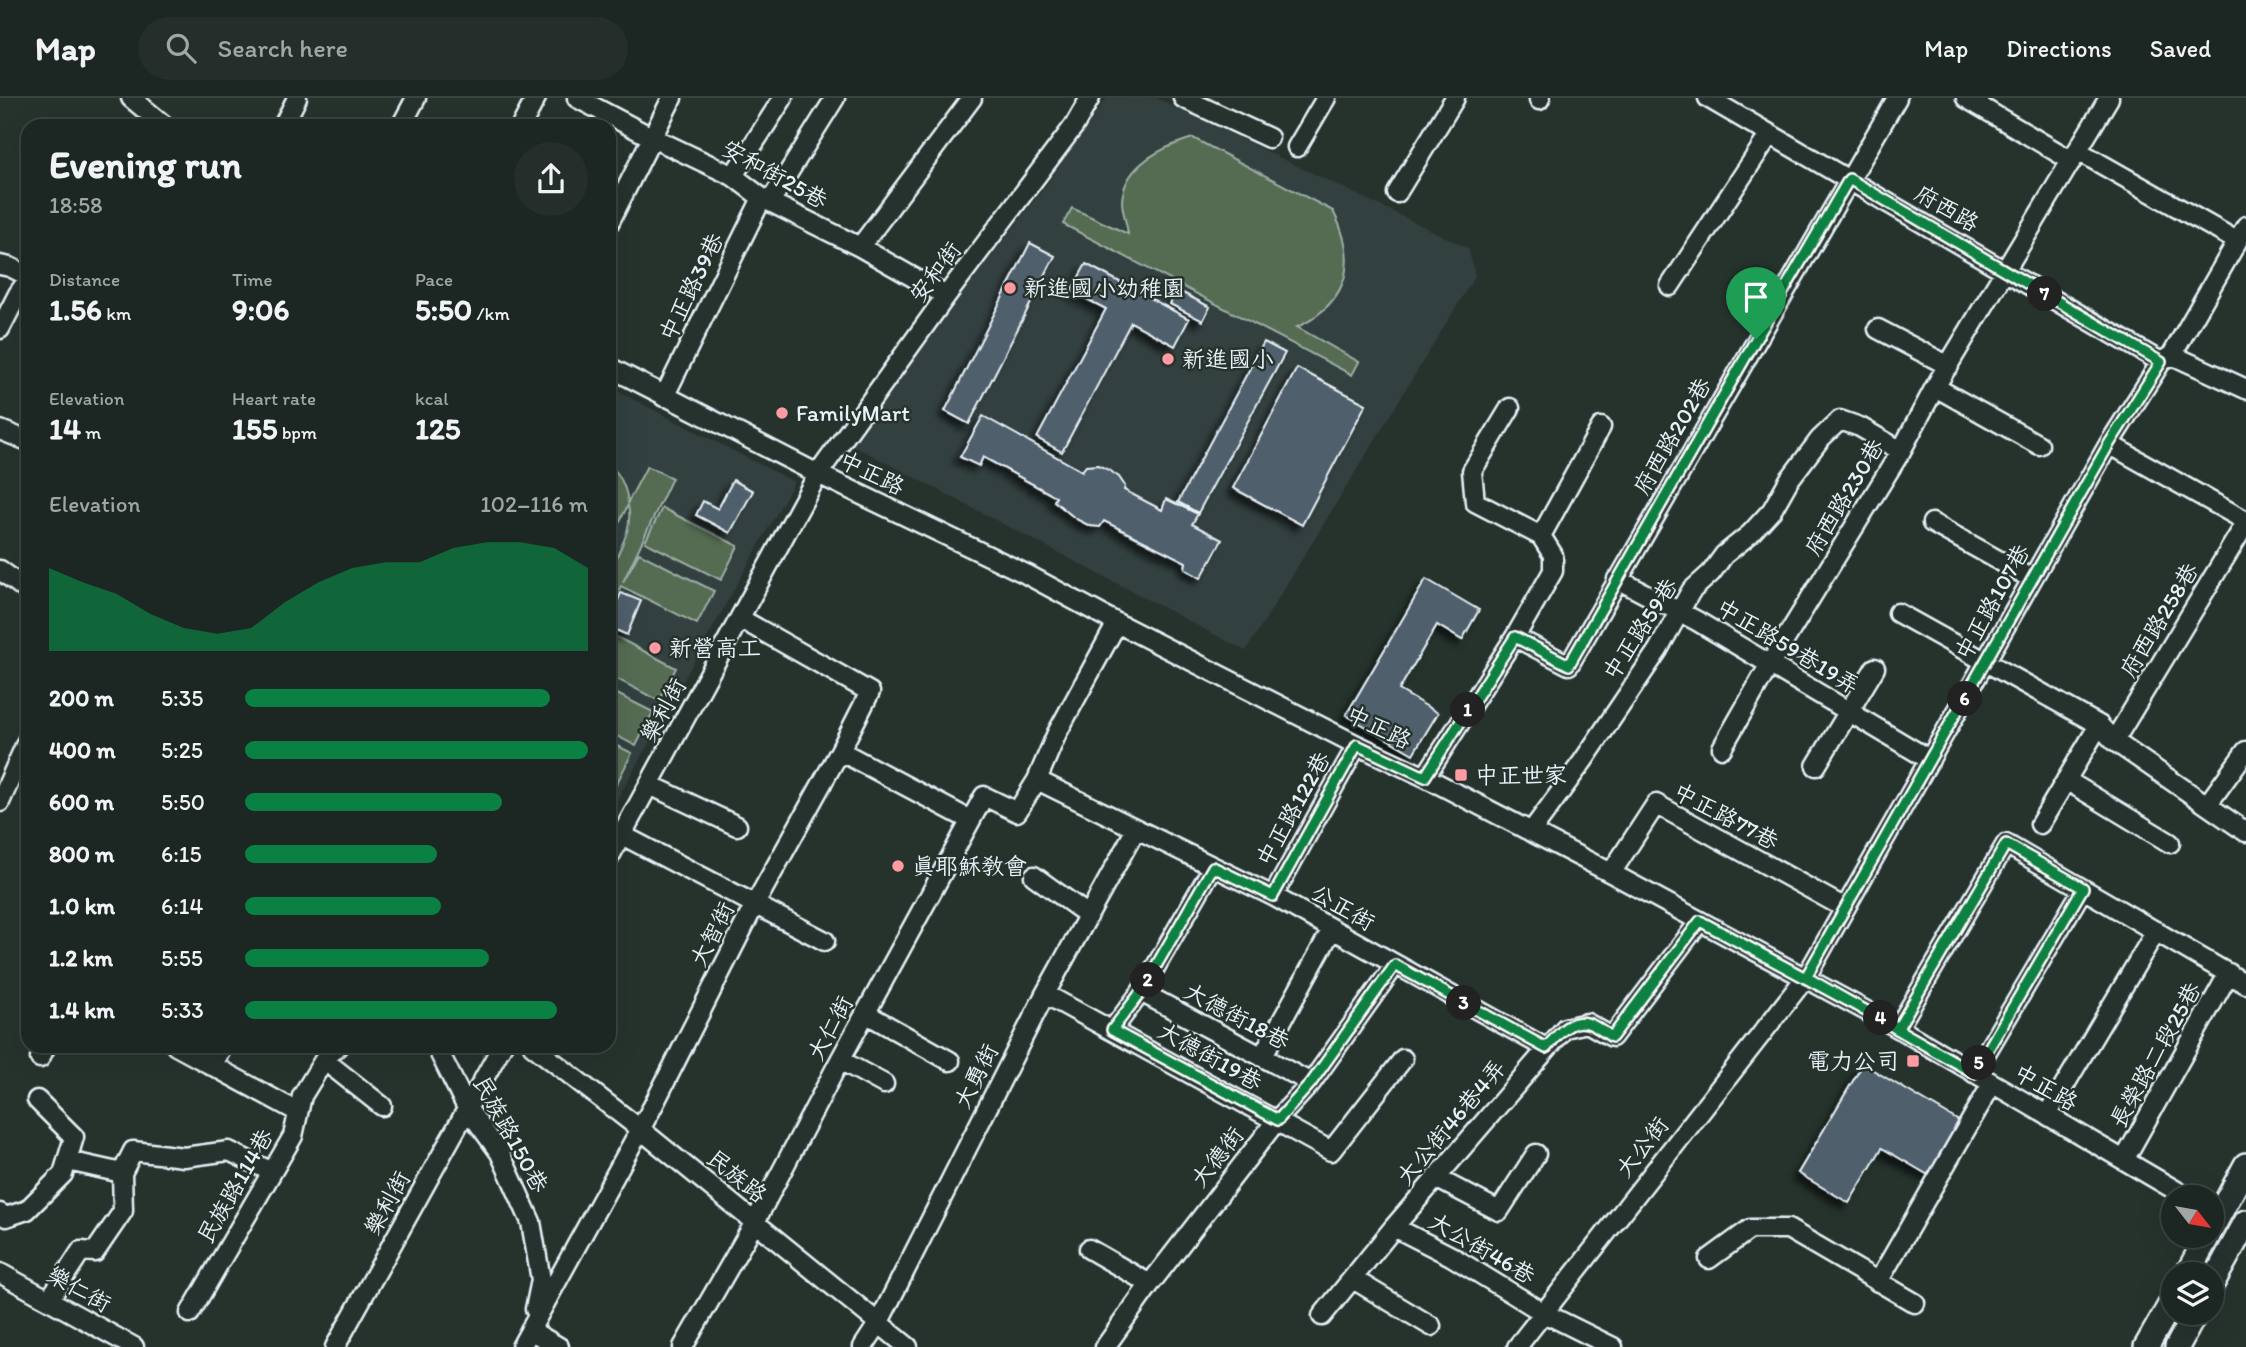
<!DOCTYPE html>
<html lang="en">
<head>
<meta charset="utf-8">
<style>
  :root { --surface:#1c2622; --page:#252e2a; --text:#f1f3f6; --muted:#a0a5a5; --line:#3a4340; --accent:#0b8043 }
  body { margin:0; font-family:Itim,"LXGW WenKai TC",sans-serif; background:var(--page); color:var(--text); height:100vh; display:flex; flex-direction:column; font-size:26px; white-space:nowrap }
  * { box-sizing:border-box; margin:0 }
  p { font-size:23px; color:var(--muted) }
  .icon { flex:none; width:38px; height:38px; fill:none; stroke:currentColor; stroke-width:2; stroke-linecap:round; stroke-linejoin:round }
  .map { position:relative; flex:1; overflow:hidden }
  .panel { position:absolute; left:21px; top:21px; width:595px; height:934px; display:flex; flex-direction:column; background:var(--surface); border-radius:21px; box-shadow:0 7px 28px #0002,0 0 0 2px var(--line) }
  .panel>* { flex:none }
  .needle { width:46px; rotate:121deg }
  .controls { position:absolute; left:2161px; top:1087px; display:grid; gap:14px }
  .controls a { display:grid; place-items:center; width:63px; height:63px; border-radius:50%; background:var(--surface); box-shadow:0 7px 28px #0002,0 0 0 2px var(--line); font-size:35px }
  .pin { position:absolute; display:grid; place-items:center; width:60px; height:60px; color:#fff; margin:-72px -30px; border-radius:50% 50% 50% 0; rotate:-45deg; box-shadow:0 0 7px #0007 }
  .pin .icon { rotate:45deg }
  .km { position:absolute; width:35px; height:35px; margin:-18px; border-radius:50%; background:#222; color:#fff; font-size:19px; line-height:35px; text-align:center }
  .round { display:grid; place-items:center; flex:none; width:74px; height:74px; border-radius:37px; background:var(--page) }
  .overview { display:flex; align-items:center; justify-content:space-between; height:119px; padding:0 28px }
  h1 { font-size:38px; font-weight:700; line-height:52px }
  .stats { display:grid; grid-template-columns:repeat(3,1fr); gap:10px; height:119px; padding:7px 28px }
  .stats div { display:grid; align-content:center }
  .stats b { font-size:30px; font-weight:700 }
  .stats small { font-size:19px; font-weight:400 }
  .stats p { font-size:19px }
  .chart { height:196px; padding:14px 28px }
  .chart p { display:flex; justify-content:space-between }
  .chart svg { width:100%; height:126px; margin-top:7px; fill:var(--accent); opacity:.7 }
  ul { padding:0 28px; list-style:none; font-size:23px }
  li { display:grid; grid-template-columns:112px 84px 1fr; align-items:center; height:52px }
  li i { height:18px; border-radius:9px; background:var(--accent) }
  header { display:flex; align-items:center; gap:42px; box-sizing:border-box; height:98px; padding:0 35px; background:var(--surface); border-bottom:2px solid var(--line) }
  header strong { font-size:33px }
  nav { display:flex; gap:38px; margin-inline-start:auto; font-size:24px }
  .search { width:490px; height:63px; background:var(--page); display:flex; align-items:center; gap:18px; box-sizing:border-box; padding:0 24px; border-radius:38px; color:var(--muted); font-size:26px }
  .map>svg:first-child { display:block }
  .built { fill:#334040 }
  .green { fill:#546c52; stroke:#9eaea5; stroke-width:2 }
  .building { fill:#50606c; stroke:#e8f1f8; stroke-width:2; filter:url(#shadow) }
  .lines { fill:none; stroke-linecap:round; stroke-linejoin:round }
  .minor-casing { stroke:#e8f1f8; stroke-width:23 }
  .major-casing { stroke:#e8f1f8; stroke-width:28 }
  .minor { stroke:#26332d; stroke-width:18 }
  .major { stroke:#26332d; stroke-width:23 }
  .route-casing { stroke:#fff; stroke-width:14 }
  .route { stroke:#0b8043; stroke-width:9 }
  .poi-dot { fill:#ff9aa2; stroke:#26332d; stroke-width:2.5 }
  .labels { text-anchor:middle; stroke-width:5; stroke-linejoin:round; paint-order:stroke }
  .street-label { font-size:23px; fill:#e8f1f8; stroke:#26332d }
  .poi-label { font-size:23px; fill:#e8f1f8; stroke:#26332d; text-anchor:start }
</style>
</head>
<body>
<header>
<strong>Map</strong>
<div class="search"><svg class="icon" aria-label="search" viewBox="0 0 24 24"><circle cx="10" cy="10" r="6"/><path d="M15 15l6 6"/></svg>Search here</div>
<nav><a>Map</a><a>Directions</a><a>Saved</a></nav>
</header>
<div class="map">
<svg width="2246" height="1249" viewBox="0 0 2246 1249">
  <defs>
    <filter id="shadow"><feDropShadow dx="-6" dy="6" stdDeviation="3.5" flood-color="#0009"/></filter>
  </defs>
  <rect width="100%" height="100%" fill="#26332d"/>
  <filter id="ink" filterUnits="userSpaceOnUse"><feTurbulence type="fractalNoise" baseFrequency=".0143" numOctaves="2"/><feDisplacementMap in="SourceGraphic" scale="14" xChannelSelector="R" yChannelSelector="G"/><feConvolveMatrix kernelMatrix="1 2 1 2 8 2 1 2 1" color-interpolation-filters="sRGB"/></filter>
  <g filter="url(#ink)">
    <path class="built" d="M1107,0h49l312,150 7,28 -229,375 -399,-209 197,-254z
      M609,289l185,95 -185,332z"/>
    <path class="green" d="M1193,40l140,73c20,39 21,77 -17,105 -5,5 -13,8 -19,11l62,35 -7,13 -289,-151 9,-16 56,26c-1,-10 -6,-23 -6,-33 2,-37 41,-54 71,-63z
      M609,366c11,10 17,24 19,38l19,-36 25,12 -49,104 16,-29 75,38 -17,33 -76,-38 -12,25c0,-12 -3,-27 1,-38 8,-23 24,-43 18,-68l-19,38z
      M662,410l76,38 -17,34 -76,-38z
      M609,535l67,35 -17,33 -50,-26z
      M609,592l44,22 -17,34 -27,-14z
      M609,644l23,11 -17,34 -6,-3z"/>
    <path class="building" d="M1030,145l25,13 -86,168 -24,-13z
      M1086,166l103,55 -14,27 -44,-24 -69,130 -25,-14 69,-129 -35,-18z
      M1177,192l33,17 -7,14 -33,-17z
      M1264,244l21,11 -87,160 -20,-11z
      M1297,270l69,36 -64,121 -69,-37z
      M983,318l99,55 4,-5 12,-1 11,5 10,7 6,9 -1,4 38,20 4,-11 32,15 -6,10 30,16 -21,38 -16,-9 1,-7 -82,-41 -4,6 -10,-1 -14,-7 -22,-18 2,-4 -73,-40 -4,9 -19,-9z
      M733,382l20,11 -23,42 -34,-18 7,-14 15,8z
      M1426,481l53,31 -17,30 -25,-15 -38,65 39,23 -25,41 -67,-39z
      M621,495l20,8 -14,34 -18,-8v-6z
      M1863,966l99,59 -32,53 -48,-28 -33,55 -51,-30z"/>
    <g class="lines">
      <g class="minor-casing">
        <path id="minor" d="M131,0l34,28
          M577,0l74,39 82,39 29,22 98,49 86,49
          M1183,0l86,40
          M1708,0l453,264
          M1966,0l106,63
          M1539,2l1,-2
          M283,28l14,-28
          M401,28l15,-28
          M521,28l15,-28
          M1297,49l29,-49
          M2078,53l159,90
          M733,78l50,-78
          M1397,95l58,-95
          M770,104l65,-104
          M609,125l63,-125
          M860,149l112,-149
          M0,167l10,2 18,9
          M1670,188l100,-152
          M0,231l18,-35 10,-14
          M1878,231l71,37
          M2172,257l74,34
          M609,269l209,107 208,100 91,49 240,122 68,32 186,96 287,155 289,169
          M1935,289l104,58
          M664,299l98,-199
          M0,332l28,11
          M2109,346l137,77
          M1932,425l100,56
          M1541,438l60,-109
          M0,472l28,21
          M1617,481l80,42 233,139
          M1898,515l201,112 15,16 132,91
          M1515,539l54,28 328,-567
          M2114,643l132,-218
          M1722,650l48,-84 131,-213 34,-64 174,-289
          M840,653l130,69
          M1816,668l59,-98
          M1425,679l90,-140 38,-66v-16l-12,-19 -66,-34 -3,-31 38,-63
          M1037,682l236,116 273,152
          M2066,682l104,63
          M650,687l87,41
          M0,704l28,-63
          M2207,707l39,-54
          M2040,726l59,-99
          M1531,734l52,-71 75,-111 33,-59 20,-18 13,-18 26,-21 22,-24 17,-30 31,-41 20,-19 20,7 41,24
          M622,737l203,106
          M609,760l209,-384 128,-178 128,-170 16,-28
          M1611,775l45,-69 189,104
          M1034,778l54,39
          M1273,798l84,-151
          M1141,894l170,91
          M1045,896l286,157 72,-92
          M865,915l85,48
          M1898,930l108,-184 240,140
          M1112,932l29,-38 72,-125
          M176,948l122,66
          M436,948l31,62 33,45 31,69 10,58 -6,29
          M533,948l107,83 268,218
          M1262,959l70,-128
          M40,960l6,-12
          M324,962l58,46
          M840,962l44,24
          M212,968l11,-20
          M1974,975l109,-184
          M2047,1017l109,-184
          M2124,1062l105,-187
          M68,1063l54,12 11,-22 51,6 45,-6 43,21
          M1436,1080l63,33 37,-57
          M0,1115l6,4 21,-7 36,-36 11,-37 -37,-37
          M1394,1129l57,29 93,57 69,34
          M1089,1151l61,35
          M1709,1161l41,-30h38l127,74
          M0,1175l134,74
          M1353,1181l78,47
          M1878,1184l114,-198
          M49,1202l32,-49 14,1 28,-41 -1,-38
          M190,1215l103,-177 9,-40 22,-36 14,-14
          M1322,1218l72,-89 171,-199 22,-5 25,14 88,-116
          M530,1232l29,17
          M335,1249l167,-301
          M521,1249l132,-241 102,-202 85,-153 30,-59 -129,-73
          M683,1249l72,-125 85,-162 144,-264 33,16 20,-32 20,-47 60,-110
          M863,1249l15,-23 167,-330 91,-165
          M1105,1249l45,-63 127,-164 34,-37 84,-118
          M1517,1249l289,-370 303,-533 52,-82 11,-7 74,-129"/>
      </g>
      <g class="major-casing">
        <path id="major" d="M2212,1130l34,-63
          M2187,1176l21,-38
          M2212,1186l34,-62
          M2146,1249l28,-49
          M2177,1249l19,-35"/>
      </g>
      <use href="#minor" class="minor"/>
      <use href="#major" class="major"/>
    </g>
  </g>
  <g class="lines" filter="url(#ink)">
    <g class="route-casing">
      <path id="route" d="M1756,241l-187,326 -54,-28 -90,140 -68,-32 -84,151 -60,-29 -72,125 -29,38 166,90 33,-37 84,-118 151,83c10,-11 23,-30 41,-25 8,2 18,10 25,14l88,-116 198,107 108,-184 77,44 -109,185 -168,-96 303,-533 52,-82 -312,-183 -93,160"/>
    </g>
    <use href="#route" class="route"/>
  </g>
  <g class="poi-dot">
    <circle cx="1010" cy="190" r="7"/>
    <circle cx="1168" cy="261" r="7"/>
    <circle cx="782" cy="315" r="7"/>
    <circle cx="655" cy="550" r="7"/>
    <rect x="1454" y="670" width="14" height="14" rx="3.5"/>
    <circle cx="898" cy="768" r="7"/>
    <rect x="1906" y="956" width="14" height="14" rx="3.5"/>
  </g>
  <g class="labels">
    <g class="street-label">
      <text transform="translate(775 76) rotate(29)" y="8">安和街25巷</text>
      <text transform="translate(1947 110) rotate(30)" y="8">府西路</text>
      <text transform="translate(935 174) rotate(-53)" y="8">安和街</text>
      <text transform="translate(691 189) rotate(-64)" y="8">中正路39巷</text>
      <text transform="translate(1672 338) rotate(-60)" y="8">府西路202巷</text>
      <text transform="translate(872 375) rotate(26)" y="8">中正路</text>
      <text transform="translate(1844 399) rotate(-59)" y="8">府西路230巷</text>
      <text transform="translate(1992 504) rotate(-61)" y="8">中正路107巷</text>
      <text transform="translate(2159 522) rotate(-59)" y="8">府西路258巷</text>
      <text transform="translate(1640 531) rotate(-57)" y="8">中正路59巷</text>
      <text transform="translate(1788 548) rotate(31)" y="8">中正路59巷19弄</text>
      <text transform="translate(663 612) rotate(-61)" y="8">樂利街</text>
      <text transform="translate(1379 629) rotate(26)" y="8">中正路</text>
      <text transform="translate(1293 711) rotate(-61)" y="8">中正路122巷</text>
      <text transform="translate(1726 718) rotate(28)" y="8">中正路77巷</text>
      <text transform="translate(1343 809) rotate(30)" y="8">公正街</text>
      <text transform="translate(712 836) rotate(-63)" y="8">大智街</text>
      <text transform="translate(1237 918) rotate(28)" y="8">大德街18巷</text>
      <text transform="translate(830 930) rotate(-62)" y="8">大仁街</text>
      <text transform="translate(2155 957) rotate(-61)" y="8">長榮路二段25巷</text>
      <text transform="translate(1210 958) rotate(29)" y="8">大德街19巷</text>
      <text transform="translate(976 978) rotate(-63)" y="8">大勇街</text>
      <text transform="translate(2046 989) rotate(30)" y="8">中正路</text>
      <text transform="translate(1451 1024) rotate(-50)" y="8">大公街46巷4弄</text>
      <text transform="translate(511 1036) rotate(61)" y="8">民族路150巷</text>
      <text transform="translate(1642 1049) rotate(-52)" y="8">大公街</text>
      <text transform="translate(1217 1059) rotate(-52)" y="8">大德街</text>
      <text transform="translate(737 1078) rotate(39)" y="8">民族路</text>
      <text transform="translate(235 1088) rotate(-60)" y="8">民族路114巷</text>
      <text transform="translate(387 1105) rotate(-61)" y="8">樂利街</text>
      <text transform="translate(1482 1150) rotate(30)" y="8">大公街46巷</text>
      <text transform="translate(79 1191) rotate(29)" y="8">樂仁街</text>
    </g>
    <g class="poi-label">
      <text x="1024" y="198">新進國小幼稚園</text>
      <text x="1182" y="269">新進國小</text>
      <text x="796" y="323">FamilyMart</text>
      <text x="669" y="558">新營高工</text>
      <text x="1475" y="685">中正世家</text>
      <text x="912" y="776">真耶穌教會</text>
      <text x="1899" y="971" text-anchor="end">電力公司</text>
    </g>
  </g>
</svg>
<div class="controls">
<a><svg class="needle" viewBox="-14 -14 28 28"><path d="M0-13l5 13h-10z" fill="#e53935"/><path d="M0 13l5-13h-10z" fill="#a0a5a5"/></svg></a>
<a><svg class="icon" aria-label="layers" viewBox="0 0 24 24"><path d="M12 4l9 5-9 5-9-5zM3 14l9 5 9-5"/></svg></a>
</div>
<div class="pin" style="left:1756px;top:241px;background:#1e9e55"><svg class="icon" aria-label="arrive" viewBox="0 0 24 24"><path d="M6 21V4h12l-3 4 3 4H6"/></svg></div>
<b class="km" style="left:1468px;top:612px">1</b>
<b class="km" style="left:1148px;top:882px">2</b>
<b class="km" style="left:1464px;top:905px">3</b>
<b class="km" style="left:1881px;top:920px">4</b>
<b class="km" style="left:1979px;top:965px">5</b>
<b class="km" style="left:1965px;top:601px">6</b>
<b class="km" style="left:2045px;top:196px">7</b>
<section class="panel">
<div class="overview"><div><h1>Evening run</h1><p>18:58</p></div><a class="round"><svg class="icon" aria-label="share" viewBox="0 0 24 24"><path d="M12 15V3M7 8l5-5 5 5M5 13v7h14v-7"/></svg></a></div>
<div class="stats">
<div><p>Distance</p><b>1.56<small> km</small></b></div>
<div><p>Time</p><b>9:06</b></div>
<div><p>Pace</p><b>5:50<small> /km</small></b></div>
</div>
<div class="stats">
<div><p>Elevation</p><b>14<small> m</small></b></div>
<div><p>Heart rate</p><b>155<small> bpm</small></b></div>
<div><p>kcal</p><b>125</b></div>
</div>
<div class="chart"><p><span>Elevation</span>102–116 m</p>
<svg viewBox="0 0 160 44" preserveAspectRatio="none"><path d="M0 44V15L10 20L20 24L30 31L40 36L50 38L60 36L70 27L80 20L90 15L100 13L110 13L120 8L130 6L140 6L150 8L160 15V44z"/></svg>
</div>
<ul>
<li><b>200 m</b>5:35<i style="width:89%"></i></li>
<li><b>400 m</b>5:25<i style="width:100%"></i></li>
<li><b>600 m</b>5:50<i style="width:75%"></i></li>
<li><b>800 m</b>6:15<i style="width:56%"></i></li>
<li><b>1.0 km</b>6:14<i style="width:57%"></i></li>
<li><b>1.2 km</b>5:55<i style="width:71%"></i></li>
<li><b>1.4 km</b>5:33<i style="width:91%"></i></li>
</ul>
</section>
</div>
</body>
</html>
